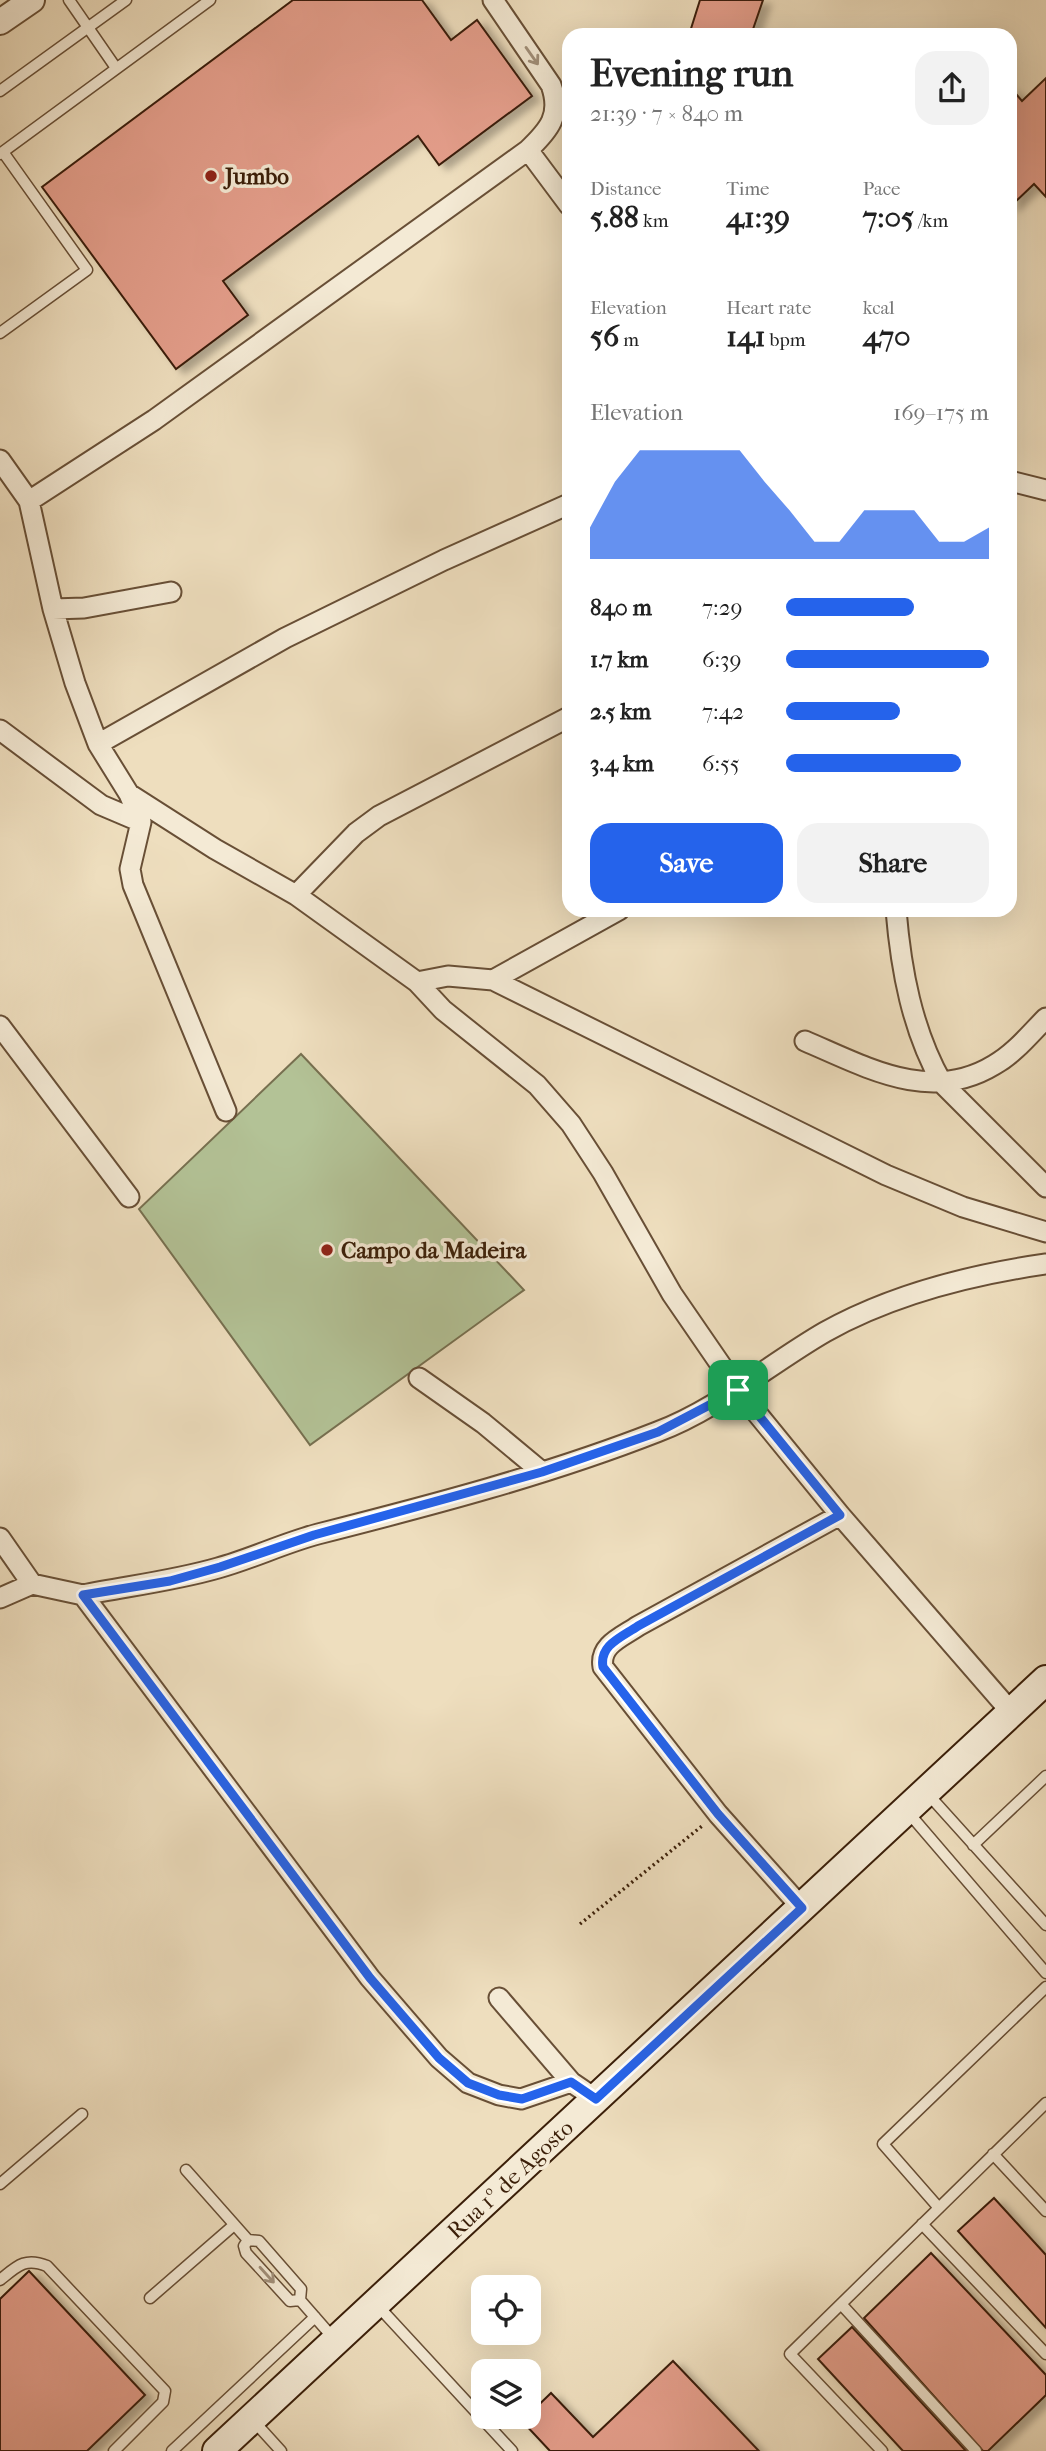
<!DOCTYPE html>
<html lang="en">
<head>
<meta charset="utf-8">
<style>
  :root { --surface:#fff; --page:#f2f2f2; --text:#222; --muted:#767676; --accent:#2563eb }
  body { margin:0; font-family:"IM FELL French Canon",serif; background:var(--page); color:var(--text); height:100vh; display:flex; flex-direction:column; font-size:26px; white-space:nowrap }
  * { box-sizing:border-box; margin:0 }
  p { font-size:23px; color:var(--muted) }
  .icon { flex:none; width:38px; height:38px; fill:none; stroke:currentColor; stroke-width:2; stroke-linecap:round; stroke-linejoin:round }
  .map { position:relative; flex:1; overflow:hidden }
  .drawer { position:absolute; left:562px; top:28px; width:455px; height:889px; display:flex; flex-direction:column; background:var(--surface); border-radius:21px; box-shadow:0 7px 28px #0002 }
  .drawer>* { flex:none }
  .controls { position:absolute; left:471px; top:2275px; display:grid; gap:14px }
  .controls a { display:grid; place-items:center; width:70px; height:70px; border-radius:14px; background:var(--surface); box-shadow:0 7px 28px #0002; font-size:35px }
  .pin { position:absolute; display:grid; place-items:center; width:60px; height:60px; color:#fff; margin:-30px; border-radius:14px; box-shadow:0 4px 10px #0006 }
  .round { display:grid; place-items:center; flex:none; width:74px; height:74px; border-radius:21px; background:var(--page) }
  .overview { display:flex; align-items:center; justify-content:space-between; height:119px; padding:0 28px }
  h1 { font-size:38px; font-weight:700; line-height:52px }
  .stats { display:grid; grid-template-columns:repeat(3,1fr); gap:10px; height:119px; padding:7px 28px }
  .stats div { display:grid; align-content:center }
  .stats b { font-size:30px; font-weight:700 }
  .stats small { font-size:19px; font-weight:400 }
  .stats p { font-size:19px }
  .chart { height:196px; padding:14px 28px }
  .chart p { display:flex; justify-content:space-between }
  .chart svg { width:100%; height:126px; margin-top:7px; fill:var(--accent); opacity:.7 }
  .primary-button { display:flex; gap:14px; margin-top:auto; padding:14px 28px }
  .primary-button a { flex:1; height:80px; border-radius:21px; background:var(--accent); color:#fff; font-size:28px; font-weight:700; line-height:80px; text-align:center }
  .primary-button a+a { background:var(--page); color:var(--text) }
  ul { padding:0 28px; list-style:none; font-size:23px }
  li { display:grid; grid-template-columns:112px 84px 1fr; align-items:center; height:52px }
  li i { height:18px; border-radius:9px; background:var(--accent) }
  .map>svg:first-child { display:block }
  .green { fill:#b3c296; stroke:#777050; stroke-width:2 }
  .building { fill:#e39d8a; stroke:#3b1f09; stroke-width:2; filter:url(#shadow) }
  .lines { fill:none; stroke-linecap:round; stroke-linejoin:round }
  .service-casing { stroke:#684f36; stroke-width:13 }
  .minor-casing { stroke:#684f36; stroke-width:23 }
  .tertiary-casing { stroke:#684f36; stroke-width:28 }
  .secondary-casing { stroke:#3b1f09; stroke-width:32 }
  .path { stroke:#3b1f09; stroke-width:3.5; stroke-dasharray:2 3.5; stroke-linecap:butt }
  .service { stroke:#f4ead5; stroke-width:10 }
  .minor { stroke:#f4ead5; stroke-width:19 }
  .tertiary { stroke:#f4ead5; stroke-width:24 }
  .secondary { stroke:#f4ead5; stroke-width:28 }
  .oneway { stroke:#a18f79 }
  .route-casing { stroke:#fff; stroke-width:14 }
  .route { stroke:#2563eb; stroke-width:9 }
  .poi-dot { fill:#8f2418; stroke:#f4ead5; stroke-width:2.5 }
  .labels { text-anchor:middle; stroke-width:7; stroke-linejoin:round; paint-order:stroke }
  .poi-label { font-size:23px; font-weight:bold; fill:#3b1f09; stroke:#f4ead5; text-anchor:start }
  .street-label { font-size:23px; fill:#3b1f09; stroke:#f4ead5 }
</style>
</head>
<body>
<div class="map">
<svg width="1046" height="2451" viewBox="0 0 1046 2451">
  <defs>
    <filter id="shadow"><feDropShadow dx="8" dy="4.5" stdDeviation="3.5" flood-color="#0004"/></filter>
  </defs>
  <rect width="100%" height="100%" fill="#eedebe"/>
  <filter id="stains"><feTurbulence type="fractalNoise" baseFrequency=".00286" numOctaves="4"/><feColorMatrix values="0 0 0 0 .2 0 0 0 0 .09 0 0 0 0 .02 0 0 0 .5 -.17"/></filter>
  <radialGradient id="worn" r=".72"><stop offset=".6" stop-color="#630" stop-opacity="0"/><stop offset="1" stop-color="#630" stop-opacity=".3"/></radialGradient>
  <path class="green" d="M301,1054l223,236 -214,155 -171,-236z"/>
  <path class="building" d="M293,0h129l29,40 26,-20 55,76 -93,69 -21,-29 -195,145 25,34 -72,54 -134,-182z
    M700,0h63l-12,35h-62z
    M1046,78v119l-12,-13 -24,23v-120l12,14z
    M994,2198l52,57v73l-88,-97z
    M931,2253l115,122v20l-58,56h-5l-119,-133z
    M29,2271l116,124 -58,56h-87v-152z
    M852,2327l114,124h-63l-85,-92z
    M673,2361l86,90h-209l-28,-30 29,-28 42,44z"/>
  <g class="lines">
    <g class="service-casing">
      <path id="service" d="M69,0l47,68
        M0,91l126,-91
        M0,154l210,-154
        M0,333l87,-63 -84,-118
        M927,1793l119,132
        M907,1811l139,162
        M973,1845l73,-69
        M993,2154l53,57
        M186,2170l62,70 11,1 42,48 -1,11 35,40
        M0,2184l82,-70
        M939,2208l-56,-64 163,-157
        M922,2224l124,130
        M248,2240l-4,6 2,7 44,48 10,-1
        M0,2280c17,-14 25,-23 47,-14l118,125 -2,11 -49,49
        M150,2298l84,-73
        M841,2304l135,147
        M378,2306l134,145
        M252,2419l29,32
        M172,2451l143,-134
        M882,2451l-92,-97 256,-251"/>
    </g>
    <g class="minor-casing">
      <path id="minor" d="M528,150l41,55
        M0,460l29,41 24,108 22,74 23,61 31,50 12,28 -11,47 3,16 93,226
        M1010,481l36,9
        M29,501l125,-81 374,-270c21,-20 34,-35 23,-65l-58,-85
        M53,609l31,-1 87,-16
        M0,730l101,75 40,17
        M98,744l187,-106 159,-78 125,-56
        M129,794l86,55 81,46 121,87 26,28 94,75 34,39 32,49 69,121 66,96 102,125 172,198
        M296,895l60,-62 23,-17 190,-99
        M896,910c5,60 16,120 46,173l104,104
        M493,980l126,-70
        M417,982l31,-6 45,4 393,195 77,32 83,25
        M0,1026l129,171
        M805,1041c61,26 125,63 189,24 20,-11 36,-31 52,-47
        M419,1378l64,45 59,49
        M0,1538l32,46
        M83,1595c45,-9 90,-14 135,-27 33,-9 66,-25 100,-34 114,-29 229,-59 339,-102 61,-23 111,-67 168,-100 68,-38 144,-57 221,-68
        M0,1598l32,-14 51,11 287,383 69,80 29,25 31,12 22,4 50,-17 25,17
        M802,1908l-84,-94 -115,-147c-4,-22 19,-30 35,-41l202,-111
        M499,1998l72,84"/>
    </g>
    <g class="tertiary-casing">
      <path id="tertiary" d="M0,22l32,-22"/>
    </g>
    <g class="secondary-casing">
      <path id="secondary" d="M217,2451l829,-771"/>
    </g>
    <path class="path" d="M580,1924l122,-98"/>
    <use href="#service" class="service"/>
    <use href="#minor" class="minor"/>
    <use href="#tertiary" class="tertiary"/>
    <use href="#secondary" class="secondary"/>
  </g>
  <defs><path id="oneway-shaft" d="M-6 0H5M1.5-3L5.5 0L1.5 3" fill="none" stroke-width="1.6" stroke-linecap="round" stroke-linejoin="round" transform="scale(1.75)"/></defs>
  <g class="oneway">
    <use href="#oneway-shaft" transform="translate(532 56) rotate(55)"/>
    <use href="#oneway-shaft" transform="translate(267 2275) rotate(48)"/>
  </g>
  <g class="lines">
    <g class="route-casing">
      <path id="route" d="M738,1390l102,125 -202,111c-16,11 -39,19 -35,41l115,147 84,94 -206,191 -25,-17 -49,17 -23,-4 -31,-12 -29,-25 -69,-80 -287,-383 87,-14 50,-14 94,-32 228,-63 116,-40z"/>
    </g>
    <use href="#route" class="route"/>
  </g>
  <g class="poi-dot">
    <circle cx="211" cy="176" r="7"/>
    <circle cx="327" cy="1250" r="7"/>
  </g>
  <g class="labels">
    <g class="poi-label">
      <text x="225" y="184">Jumbo</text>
      <text x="341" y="1258">Campo da Madeira</text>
    </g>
    <g class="street-label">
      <text transform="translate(510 2179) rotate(-43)" y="8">Rua 1º de Agosto</text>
    </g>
  </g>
  <rect width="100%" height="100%" filter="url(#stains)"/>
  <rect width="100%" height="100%" fill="url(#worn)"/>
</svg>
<div class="controls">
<a><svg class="icon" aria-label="locate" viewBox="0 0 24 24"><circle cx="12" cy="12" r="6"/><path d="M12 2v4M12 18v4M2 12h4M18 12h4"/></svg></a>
<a><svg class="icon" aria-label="layers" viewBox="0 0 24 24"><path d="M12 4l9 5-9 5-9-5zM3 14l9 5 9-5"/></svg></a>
</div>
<div class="pin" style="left:738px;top:1390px;background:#1e9e55"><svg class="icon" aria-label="arrive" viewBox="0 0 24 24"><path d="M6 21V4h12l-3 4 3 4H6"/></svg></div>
<section class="drawer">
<div class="overview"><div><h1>Evening run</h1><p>21:39 · 7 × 840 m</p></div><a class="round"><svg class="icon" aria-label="share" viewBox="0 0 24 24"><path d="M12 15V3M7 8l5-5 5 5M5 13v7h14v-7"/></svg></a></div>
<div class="stats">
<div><p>Distance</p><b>5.88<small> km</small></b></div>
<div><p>Time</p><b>41:39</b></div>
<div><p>Pace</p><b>7:05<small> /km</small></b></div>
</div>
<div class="stats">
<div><p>Elevation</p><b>56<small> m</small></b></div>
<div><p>Heart rate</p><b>141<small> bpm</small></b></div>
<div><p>kcal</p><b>470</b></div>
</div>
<div class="chart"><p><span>Elevation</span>169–175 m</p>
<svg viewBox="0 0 160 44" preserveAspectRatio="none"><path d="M0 44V33L10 17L20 6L30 6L40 6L50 6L60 6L70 17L80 27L90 38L100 38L110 27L120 27L130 27L140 38L150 38L160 33V44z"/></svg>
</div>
<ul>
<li><b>840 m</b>7:29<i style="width:63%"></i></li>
<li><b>1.7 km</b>6:39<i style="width:100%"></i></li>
<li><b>2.5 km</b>7:42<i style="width:56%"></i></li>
<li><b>3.4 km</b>6:55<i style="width:86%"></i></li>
</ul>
<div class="primary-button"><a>Save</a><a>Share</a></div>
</section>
</div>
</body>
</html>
